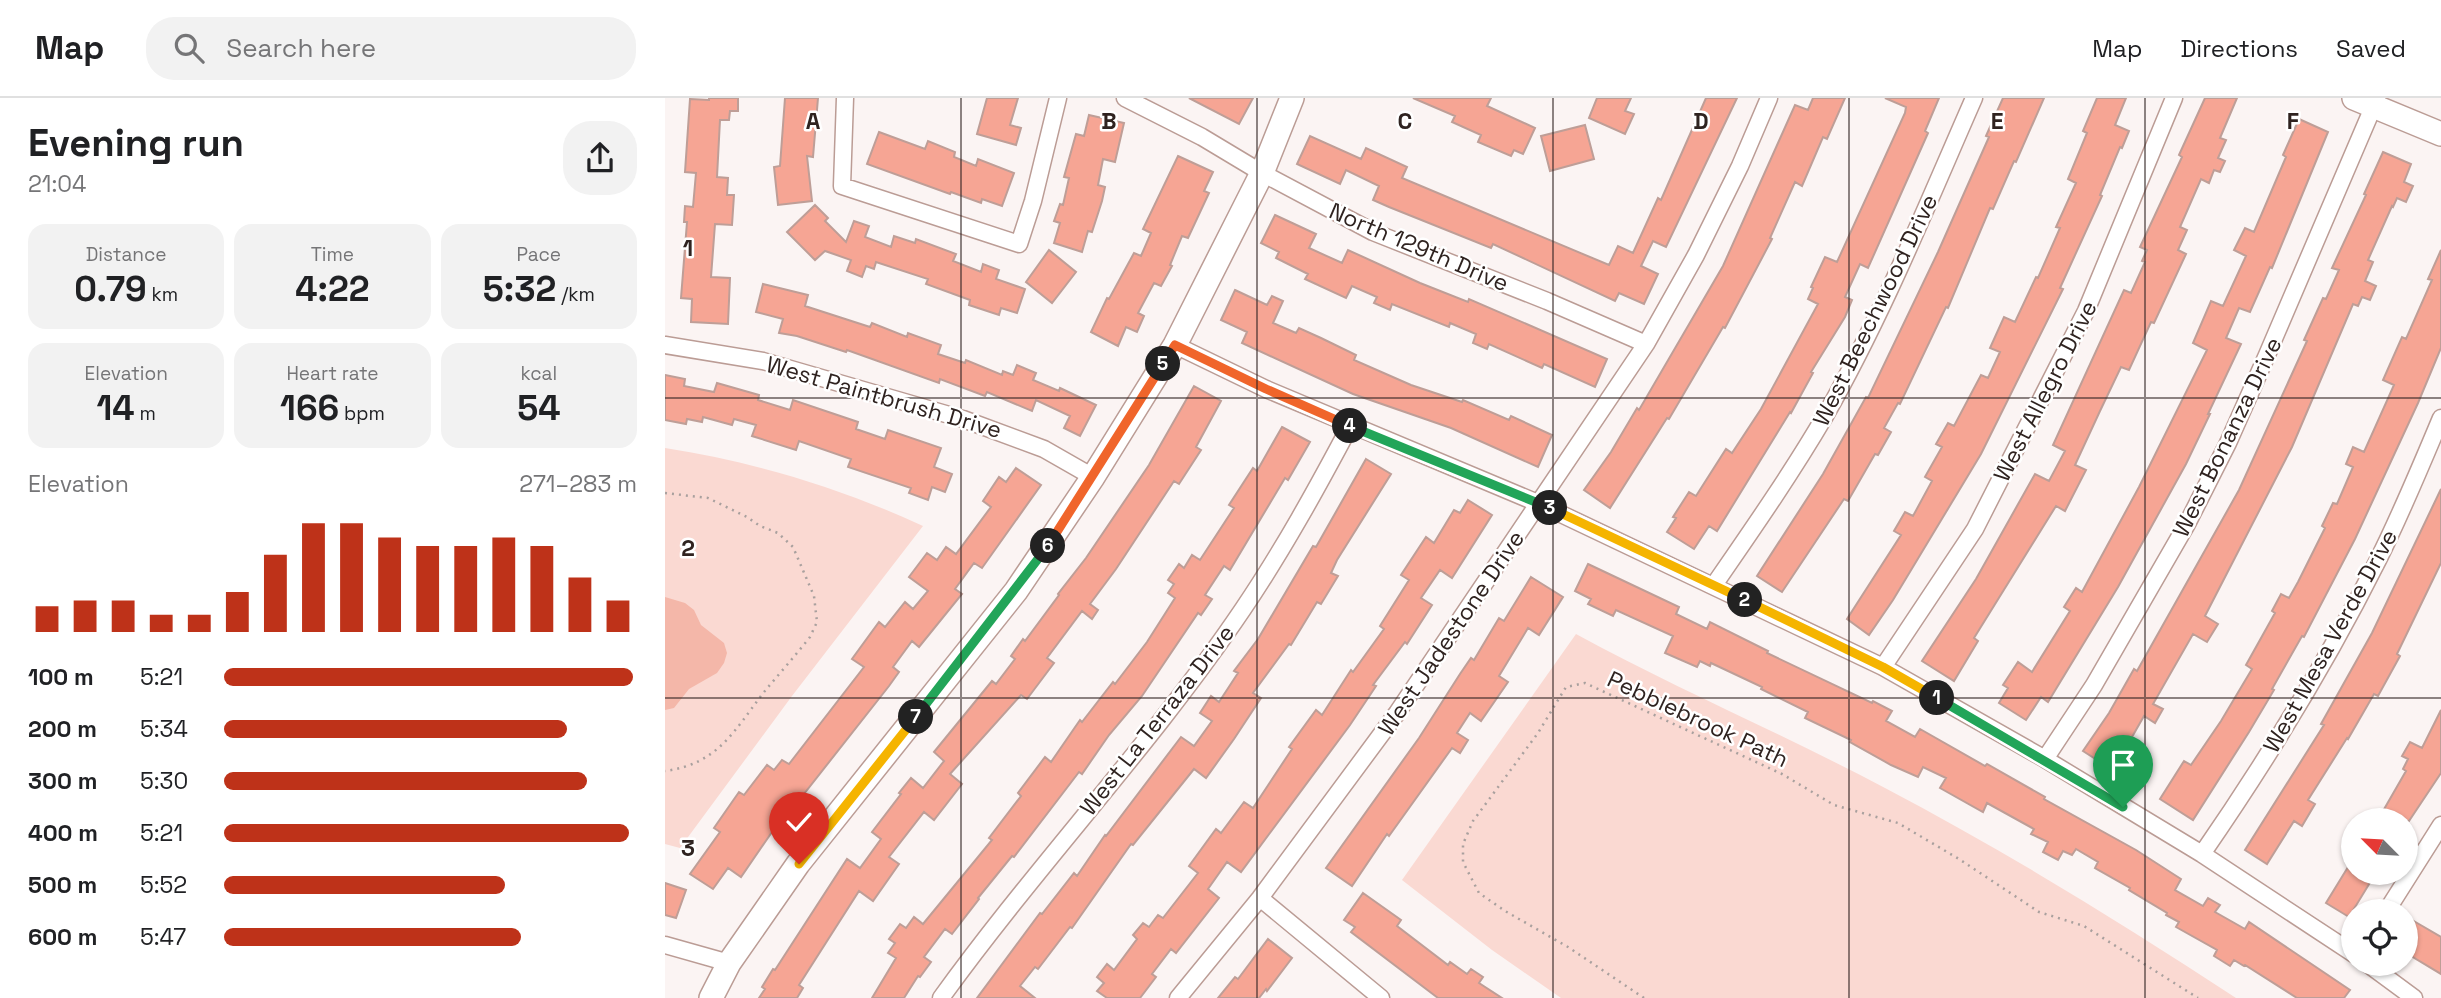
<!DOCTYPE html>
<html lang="en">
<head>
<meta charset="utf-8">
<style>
  :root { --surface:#fff; --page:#f2f2f2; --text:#202124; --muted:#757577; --line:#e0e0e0; --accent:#be3219 }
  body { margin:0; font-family:"Space Grotesk",sans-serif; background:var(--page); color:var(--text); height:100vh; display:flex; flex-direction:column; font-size:26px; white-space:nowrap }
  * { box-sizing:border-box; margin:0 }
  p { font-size:23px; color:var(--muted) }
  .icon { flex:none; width:38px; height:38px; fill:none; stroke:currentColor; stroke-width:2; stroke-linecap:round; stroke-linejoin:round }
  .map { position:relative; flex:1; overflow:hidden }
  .drawer { display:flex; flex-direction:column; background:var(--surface); width:665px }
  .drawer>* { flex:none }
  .needle { width:46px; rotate:294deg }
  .controls { position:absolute; left:1676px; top:710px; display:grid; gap:14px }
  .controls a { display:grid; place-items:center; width:77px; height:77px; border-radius:50%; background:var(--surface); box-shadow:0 2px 5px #0004; font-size:35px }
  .pin { position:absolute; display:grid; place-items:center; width:60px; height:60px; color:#fff; margin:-72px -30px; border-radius:50% 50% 50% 0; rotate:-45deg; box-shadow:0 0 7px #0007 }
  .pin .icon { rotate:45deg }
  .km { position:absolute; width:35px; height:35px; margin:-18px; border-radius:50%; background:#222; color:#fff; font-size:19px; line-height:35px; text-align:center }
  .round { display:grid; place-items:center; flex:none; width:74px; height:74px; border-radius:28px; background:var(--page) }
  .summary { display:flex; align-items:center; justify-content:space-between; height:119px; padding:0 28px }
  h1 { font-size:38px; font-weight:800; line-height:52px }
  .stats { display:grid; grid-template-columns:repeat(3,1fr); gap:10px; height:119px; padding:7px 28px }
  .stats div { display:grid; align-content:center; border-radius:18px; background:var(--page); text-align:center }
  .stats b { font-size:35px; font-weight:800 }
  .stats small { font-size:19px; font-weight:400 }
  .stats p { font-size:19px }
  .chart { height:196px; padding:14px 28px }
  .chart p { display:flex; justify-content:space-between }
  .chart svg { width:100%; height:126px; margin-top:7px; stroke:var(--accent); stroke-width:6 }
  ul { padding:0 28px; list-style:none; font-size:23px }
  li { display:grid; grid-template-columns:112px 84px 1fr; align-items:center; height:52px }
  li i { height:18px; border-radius:9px; background:var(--accent) }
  header { display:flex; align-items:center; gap:42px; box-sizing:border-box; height:98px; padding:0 35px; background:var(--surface); border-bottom:2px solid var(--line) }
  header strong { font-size:33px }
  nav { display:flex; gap:38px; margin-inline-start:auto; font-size:24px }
  .search { width:490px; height:63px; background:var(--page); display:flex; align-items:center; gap:18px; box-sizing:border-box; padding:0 24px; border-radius:28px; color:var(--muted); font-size:26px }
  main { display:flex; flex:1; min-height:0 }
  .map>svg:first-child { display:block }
  .green { fill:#fad9d2 }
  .water { fill:#f4b7a9 }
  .building { fill:#f6a594; stroke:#be9e97; stroke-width:2 }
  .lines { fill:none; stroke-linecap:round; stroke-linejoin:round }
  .street-casing { stroke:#bb9c95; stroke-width:19 }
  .secondary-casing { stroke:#bb9c95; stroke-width:26 }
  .path { stroke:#a9a09e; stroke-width:2.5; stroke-dasharray:2 5; stroke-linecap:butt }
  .street { stroke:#fff; stroke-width:16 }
  .secondary { stroke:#fff; stroke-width:23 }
  .split-1-casing { stroke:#fff; stroke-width:14 }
  .split-2-casing { stroke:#fff; stroke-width:14 }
  .split-3-casing { stroke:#fff; stroke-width:14 }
  .split-4-casing { stroke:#fff; stroke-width:14 }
  .split-5-casing { stroke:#fff; stroke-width:14 }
  .split-6-casing { stroke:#fff; stroke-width:14 }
  .split-7-casing { stroke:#fff; stroke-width:14 }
  .split-8-casing { stroke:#fff; stroke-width:14 }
  .split-1 { stroke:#22a559; stroke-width:9 }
  .split-2 { stroke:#f5b400; stroke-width:9 }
  .split-3 { stroke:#f5b400; stroke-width:9 }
  .split-4 { stroke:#22a559; stroke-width:9 }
  .split-5 { stroke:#f0652b; stroke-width:9 }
  .split-6 { stroke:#f0652b; stroke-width:9 }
  .split-7 { stroke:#22a559; stroke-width:9 }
  .split-8 { stroke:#f5b400; stroke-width:9 }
  .grid { fill:none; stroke:#2f2320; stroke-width:2; stroke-opacity:0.55 }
  .labels { text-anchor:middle; stroke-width:5; stroke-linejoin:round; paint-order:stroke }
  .street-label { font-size:23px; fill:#2f2320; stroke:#fff }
  .grid-label { font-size:23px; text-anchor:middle; font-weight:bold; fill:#2f2320; stroke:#fff; stroke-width:5; stroke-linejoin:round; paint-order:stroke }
</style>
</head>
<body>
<header>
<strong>Map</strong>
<div class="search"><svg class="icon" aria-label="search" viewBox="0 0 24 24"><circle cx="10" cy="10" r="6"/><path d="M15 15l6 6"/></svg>Search here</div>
<nav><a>Map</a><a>Directions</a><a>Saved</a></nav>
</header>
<main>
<section class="drawer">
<div class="summary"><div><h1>Evening run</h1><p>21:04</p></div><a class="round"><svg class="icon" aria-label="share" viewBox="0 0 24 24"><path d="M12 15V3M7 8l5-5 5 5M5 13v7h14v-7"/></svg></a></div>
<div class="stats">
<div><p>Distance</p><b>0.79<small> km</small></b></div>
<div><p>Time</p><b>4:22</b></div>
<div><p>Pace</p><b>5:32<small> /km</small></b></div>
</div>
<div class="stats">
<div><p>Elevation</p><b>14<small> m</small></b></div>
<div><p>Heart rate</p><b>166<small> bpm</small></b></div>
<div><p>kcal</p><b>54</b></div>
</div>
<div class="chart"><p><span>Elevation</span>271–283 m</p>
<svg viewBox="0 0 160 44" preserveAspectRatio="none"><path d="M5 44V35M15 44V33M25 44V33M35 44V38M45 44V38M55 44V30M65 44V17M75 44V6M85 44V6M95 44V11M105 44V14M115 44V14M125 44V11M135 44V14M145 44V25M155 44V33"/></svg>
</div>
<ul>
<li><b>100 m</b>5:21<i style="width:99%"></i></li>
<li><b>200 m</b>5:34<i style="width:83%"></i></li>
<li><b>300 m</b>5:30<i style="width:88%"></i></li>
<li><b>400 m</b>5:21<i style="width:98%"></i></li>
<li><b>500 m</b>5:52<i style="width:68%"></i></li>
<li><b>600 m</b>5:47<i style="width:72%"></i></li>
</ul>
</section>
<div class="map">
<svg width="1776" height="900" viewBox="0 0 1776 900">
  <rect width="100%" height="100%" fill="#fbf4f3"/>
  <path class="green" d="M0,350c90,14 176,40 258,78l-131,170 -112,152 -15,-4z
    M911,536c101,55 207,100 309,154 120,63 237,135 351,210h-675l-69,-48 -90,-70z"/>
  <path class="water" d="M0,499l20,6 9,7 7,15 23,18 3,10 -3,10 -7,10 -28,16 -15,19 -9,2z"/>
  <path class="building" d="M44,0h29v13h-8l-1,9h-9l-3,57 11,1 -1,17h7l-2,30 -17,-1 -4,53 19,1 -2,46 -37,-2 1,-23 -11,-1 6,-76h-3l1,-16 8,1 3,-34 -11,-1 5,-73 19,1z
    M120,0h33l-5,59 -6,-1 5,45 -34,4 -4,-38 6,-1z
    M322,0h31l-8,27 11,3 -5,17 -39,-11z
    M524,0h64l-14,26z
    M748,0h78l-4,8 48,22 -12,26 -9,-4 -3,6 -33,-14 3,-7 -29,-13 3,-6z
    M932,0h34l-6,13 9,3 -9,20 -36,-16z
    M1041,0h31l-71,149 -13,-6 -12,25 17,8 -14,30 -25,-11 -4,8 -122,-57 -2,4 -102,-41 -16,-7 6,-14 -33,-16 -6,14 -43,-20 13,-28 51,23 5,-11 41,19 -5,11 207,87 9,-19 15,7 25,-55 3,2z
    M1148,0h32l-18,41 -4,-2 -21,49 -7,-4 -25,56 2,1 -47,89 -2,-1 -54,92 -2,-1 -57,90 -26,-18 27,-38 26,-44 2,2 84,-144 72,-161 13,5z
    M1220,0h54l-14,33 3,2 -60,135 -8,-4 -15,33 7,3 -7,17 -34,55 2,1 -22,40 -1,-1 -73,119 -8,-5 -15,23 -27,-17 9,-14 -3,-1 16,-25 7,4 30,-47 6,4 29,-44 57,-105 -10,-5 5,-11 -2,-1 14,-30 12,5 68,-149 1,-6z
    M1338,0h41l-28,64 -2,-1 -21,48 -3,-1 -42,100 -2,-1 -46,97 -2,-1 -14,25 7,4 -13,23 -3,-1 -27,47 -4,-2 -62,93 -25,-16 66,-102 43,-77 2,1 70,-146 51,-115 -3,-1z
    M1432,0h29l-11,27 14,6 -7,17 -2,-1 -20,48 2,1 -42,92 3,1 -82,165 -88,146 -24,35 -22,-16 54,-84 -7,-4 11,-19 8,4 19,-35 -7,-4 17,-30 -6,-3 12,-21 6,3 27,-51 7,3 12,-26 -10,-4 14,-31 11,5 21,-45 2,1 22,-50 -4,-1 20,-44 -8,-4 19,-46 -4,-2z
    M1540,0h32l-17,40 6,2 -8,18 7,3 -5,11 -6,-2 -5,13 -8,-4 -21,48 7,3 -9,20 8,4 -32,69 -3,-1 -22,48 -8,-3 -21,44 -25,54 11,5 -21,41 -9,-5 -82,132 4,3 -24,40 -32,-20 54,-82 59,-105 14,7 16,-30 -12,-6 71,-155 7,3 14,-31 -3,-1 5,-11 -7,-3 42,-90 -3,-2z
    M424,17l35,8 -9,39 -12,-3 -5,26 7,2 -3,14 -10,31 -4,-1 -6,21 -28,-9 6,-20 -6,-2 6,-17 3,1 6,-27 -5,-1 12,-43 8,2z
    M1634,21l29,13 -56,136 -2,-1 -20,45 -11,-4 -13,30 15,6 -33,70h2l-24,50 -68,123 -70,115 -7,-5 -15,23 -27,-17 9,-15 -5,-3 15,-23 14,10 38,-61 -6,-4 12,-19 6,4 57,-105 68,-137 -14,-7 18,-42 12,5 23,-50 -12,-6 11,-22 9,4 32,-75 -3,-2z
    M920,27l9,34 -44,12 -9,-35z
    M214,34l46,17 3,-8 27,11 -1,5 22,9 2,-7 36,14 -12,33 -20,-7 -1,4 -30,-11 -1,2 -83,-30z
    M1718,54l28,12 -7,18 9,4 -7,16 -9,-4 -4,9 -1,-1 -24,54 5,2 -8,19 11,5 -6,14 -8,-3 -4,9 -5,-2 -61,143 -87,169 13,8 -11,18 -14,-8 -40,70 10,5 -8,14 -11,-7 -12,21 8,6 -10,15 -11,-8 -11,17 -25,-16 26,-38 25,-44 3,2 102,-181 68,-149 -3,-1 19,-42 3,1 13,-29 -7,-2 34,-73 -2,-1z
    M513,58l35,16 -9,19 5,2 -21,45 -6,-2 -12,29 2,1 -11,20 -7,-3 -16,30 6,3 -7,16 -11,-5 -8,19 -27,-14 16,-34 2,1 25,-46 7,3 10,-23 -8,-4z
    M150,107l13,13 -3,3 21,21 8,-21 15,5 -4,11 26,10 3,-11 21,7 1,-4 40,15 -3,7 28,11 2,-8 16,6 -3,9 29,10 -8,24 -16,-5 -2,7 -30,-10 1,-5 -44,-16 2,-5 -52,-17 -2,7 -8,-3 -4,11 -15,-6 4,-11 -26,-9 -10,9 -28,-28z
    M610,117l41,19 -7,14 33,15 6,-13 72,33 48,19 1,-3 138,60 -12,28 -51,-23 -2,4 -53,-24 -2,5 -14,-6 3,-9 -26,-11 -1,4 -57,-23 -2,6 -16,-7 3,-6 -25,-11 -6,12 -41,-19 3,-5 -32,-16 3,-6 -18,-9z
    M384,152l27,22 -24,31 -26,-21z
    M1776,152v98l-23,55 -63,136 -51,98 -2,-1 -30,53 2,1 -25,42 -56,88 -33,-21 24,-38 7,4 30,-44 31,-52 -6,-4 29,-52 -3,-2 9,-17 8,4 9,-16 27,-54 -3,-2 11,-23 4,1 16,-37 -7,-3 7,-17 11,5 30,-67 -11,-5 19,-43 4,2 26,-59 -4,-1z
    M98,186l45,11 -3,11 65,21 2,-4 35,14 1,-4 33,12 -3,9 27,9 1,-3 36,15 1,-4 10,4 4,-10 19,8 -3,7 26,11 1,-3 36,17 -16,31 -16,-8 6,-12 -34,-16 -4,11 -45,-19 -2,4 -45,-17 -1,4 -92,-33 -1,2 -49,-16 -18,-3 4,-14 -27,-7z
    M570,192l32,15 5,-9 11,5 -10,22 23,10 3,-5 22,10 35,17 -2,5 57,25 51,17 1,-2 46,20 2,-4 41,19 -14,32 -87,-39 -98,-34 -111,-51 5,-11 -26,-12z
    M0,277l20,4 -1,7 30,6 3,-9 42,12 -1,5 32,10 3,-10 65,22 -2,7 29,10 3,-9 53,18 -7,19 18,7 -7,18 -13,-5 -4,13 -19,-7 2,-5 -63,-21 3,-8 -52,-18 -3,9 -44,-14 4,-11 -22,-6 -2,6 -29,-8 -1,5 -15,-3 -1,5 -21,-4z
    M529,288l27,15 -25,46 5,3 -22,34 -5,-3 -58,88 -26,35 8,6 -6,9 -10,-8 -35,47 7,5 -27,36 -6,-4 -71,79 12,10 -28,36 -10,-8 -35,45 10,7 -26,37 -14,-10 -60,94 4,3 -6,10h-38l6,-9 -3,-2 11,-18 2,1 72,-111 13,9 21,-29 -9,-7 29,-38 -2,-1 12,-15 12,10 21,-27 -10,-9 58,-71 4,3 19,-25 -4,-3 12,-17 2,2 34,-46 -1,-1 28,-36 63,-93z
    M617,329l28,15 -22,38 -3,-2 -55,92 -6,-4 -19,29 7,4 -11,16 -3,-2 -56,83 -33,39 -27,39 -3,-2 -65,85 -2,-1 -34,42 1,1 -27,35 -7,-5 -21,28 7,5 -11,15 -2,-1 -14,22h-32l24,-40 -8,-5 7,-10 -6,-4 11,-15 6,4 8,-11 9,7 69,-84 -3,-2 32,-42 -3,-3 27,-36 6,5 29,-42 2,2 31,-40 2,2 32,-42 28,-44 -7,-5 6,-9 -6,-4 11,-16 5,4 8,-13 8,5 34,-52 -5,-3 24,-37 4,3z
    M701,361l25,15 -54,86 -6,13 7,3 -17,28 -4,-2 -26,43 -2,-1 -36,49 8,5 -27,41 -28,39 -12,-9 -61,76 -2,-1 -59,84 -2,-1 -32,42 -3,-2 -15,19 15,12h-58l63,-85 2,1 32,-41 3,3 28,-41 1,1 75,-99 13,9 18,-25 -12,-8 11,-17 8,6 19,-29 -4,-2 24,-32 55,-93 3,1z
    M351,370l25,17 -59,83 -8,-5 -19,26 7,5 -43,53 -7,-6 -19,26 6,5 -10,14 -104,132 -2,-2 -42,61 -13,-9 -15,21 -23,-15 30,-42 -6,-4 25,-36 5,3 23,-30 7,5 8,-10 7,4 75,-97 -12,-8 27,-37 6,5 20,-25 8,7 15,-18 -19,-14 18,-24 10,7 9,-13 10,7 35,-47 -8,-6 16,-24 7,5z
    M1776,391v74l-44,91 3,2 -22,40 -4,-2 -26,45 -1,-1 -39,62 7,4 -13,22 -8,-5 -27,43 -22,-14 79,-125 -3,-1 51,-91z
    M803,402l24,15 -40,63 -12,-8 -19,28 11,7 -25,39 -2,-2 -32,43 3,1 -26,39 -109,147 -14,-10 -19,27 11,9 -43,55 -5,-4 -19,25 4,3 -16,21h-33l-10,-7 7,-8 -7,-6 10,-13 7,6 23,-31 -4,-4 10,-12 6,4 9,-12 5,3 35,-45 -9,-7 27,-37 5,4 23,-31 9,6 39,-59 -3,-2 27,-37 6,5 29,-45 2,2 31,-43 -4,-3 29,-46 -8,-5 25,-38 8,6 20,-33 6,3z
    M923,466l91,43 -3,7 31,15 3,-7 58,29 -1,2 105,50 1,-2 19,10 -6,10 29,16 5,-8 65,37 2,-2 58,33 -1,2 92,51 45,29 -6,11 28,16 5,-8 12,7 -5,7 30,17 4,-7 101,68 -6,8h-47l-52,-33 -1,1 -10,-6 -4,6 -16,-10 3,-6 -41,-23 3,-5 -13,-7 1,-2 -38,-23 1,-2 -35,-20 3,-6 -22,-13 -4,6 -9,-4 -5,9 -15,-8 5,-10 -17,-8 3,-5 -47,-26 -4,9 -43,-24 6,-10 -23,-11 -5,10 -27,-12 -41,-23 1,-2 -46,-22 3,-6 -47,-23 1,-2 -51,-24 -1,3 -10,-5 -3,6 -32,-14 8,-17 -57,-26 -3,6 -25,-12 3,-5 -16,-8z
    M866,479l32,20 -24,38 -11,-7 -29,48 9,6 -27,39 -11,-8 -13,20 11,7 -8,13 -8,-5 -63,88 -2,-2 -35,52 -26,-18 93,-130 41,-64 11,-16 3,2 25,-42 5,3z
    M1776,612v63l-32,48h-11l-15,-10 23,-40 -3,-2 5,-10 -6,-3 8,-14 12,6z
    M1683,769l6,6 17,8 -22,36 -23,-14z
    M0,785l21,7 -10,28 -11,-3z
    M698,795l38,27 -4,6 51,39 2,-3 17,12 4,-5 12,8 -4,6 23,15h-64l-87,-66 4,-5 -11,-7z
    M1747,822l29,17v37l-35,-21v-22z
    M603,841l24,19 -25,33 -1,-2 -7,9h-41l17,-21 3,2z"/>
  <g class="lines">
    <g class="street-casing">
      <path id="street" d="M180,0l-3,88 177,58 14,-43 25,-103
        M460,0l77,39 60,36 111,59 174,69 99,43
        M0,247l98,16 200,58 81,30 49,28
        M510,247l91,44 274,115 343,163 162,92 157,95 152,100
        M1049,487c38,-55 77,-111 111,-169 58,-102 102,-211 149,-318
        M1218,569l92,-138 111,-218 88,-213
        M1380,661l49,-74 93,-161 41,-81 39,-88 110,-257
        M1537,756c65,-94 125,-192 176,-294 23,-46 43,-94 63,-142
        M595,800l121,100
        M1721,814l55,-87
        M0,847l64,18
        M1703,866l46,34
        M276,900c96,-133 210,-253 302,-389 40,-59 74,-121 107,-183
        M513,900l82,-100 137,-185 249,-369 50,-89 44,-89 29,-68"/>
    </g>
    <g class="secondary-casing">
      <path id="secondary" d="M1689,0l87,36
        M46,900l18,-35 69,-99 218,-273 77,-114 82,-132 87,-172 30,-75"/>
    </g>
    <path class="path" d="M0,395l43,5 39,19 13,9 18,7 15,14 21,49 3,26 -7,15c-15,19 -31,37 -46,55 -30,39 -46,72 -99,79
      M979,900l-76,-51 -63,-36 -26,-18 -16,-31v-18l10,-23 65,-88 28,-46 19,-4 197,91 52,31 64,18 61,36 80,53 45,14 114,72"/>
    <use href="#street" class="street"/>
    <use href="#secondary" class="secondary"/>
  </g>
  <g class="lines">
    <g class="split-1-casing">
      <path id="split-1" d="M1272,600l186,109"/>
    </g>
    <g class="split-2-casing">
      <path id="split-2" d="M1080,502l138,67 54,31"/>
    </g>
    <g class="split-3-casing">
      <path id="split-3" d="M885,410l195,92"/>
    </g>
    <g class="split-4-casing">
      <path id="split-4" d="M685,328l200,82"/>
    </g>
    <g class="split-5-casing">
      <path id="split-5" d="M498,266l12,-19 91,44 84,37"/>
    </g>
    <g class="split-6-casing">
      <path id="split-6" d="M383,448l115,-182"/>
    </g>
    <g class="split-7-casing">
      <path id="split-7" d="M251,619l132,-171"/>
    </g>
    <g class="split-8-casing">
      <path id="split-8" d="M134,766l117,-147"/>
    </g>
    <use href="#split-1" class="split-1"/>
    <use href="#split-2" class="split-2"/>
    <use href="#split-3" class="split-3"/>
    <use href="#split-4" class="split-4"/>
    <use href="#split-5" class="split-5"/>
    <use href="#split-6" class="split-6"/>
    <use href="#split-7" class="split-7"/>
    <use href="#split-8" class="split-8"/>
  </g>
  <path class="grid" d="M296,0v900M592,0v900M888,0v900M1184,0v900M1480,0v900M0,300h1776M0,600h1776"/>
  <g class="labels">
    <g class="street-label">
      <text transform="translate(754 149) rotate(23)" y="8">North 129th Drive</text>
      <text transform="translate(1210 212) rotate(-64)" y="8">West Beechwood Drive</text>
      <text transform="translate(1380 293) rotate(-63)" y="8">West Allegro Drive</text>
      <text transform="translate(219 299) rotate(16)" y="8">West Paintbrush Drive</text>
      <text transform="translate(1562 339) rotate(-64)" y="8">West Bonanza Drive</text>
      <text transform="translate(786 535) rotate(-56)" y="8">West Jadestone Drive</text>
      <text transform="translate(1665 543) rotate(-61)" y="8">West Mesa Verde Drive</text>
      <text transform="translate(1033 621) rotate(25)" y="8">Pebblebrook Path</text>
      <text transform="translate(492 622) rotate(-52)" y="8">West La Terraza Drive</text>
    </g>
  </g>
  <g class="grid-label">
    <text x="148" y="31">A</text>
    <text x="444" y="31">B</text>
    <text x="740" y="31">C</text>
    <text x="1036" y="31">D</text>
    <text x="1332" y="31">E</text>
    <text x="1628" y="31">F</text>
    <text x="23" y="158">1</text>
    <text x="23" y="458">2</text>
    <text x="23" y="758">3</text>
  </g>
</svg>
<div class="controls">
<a><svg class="needle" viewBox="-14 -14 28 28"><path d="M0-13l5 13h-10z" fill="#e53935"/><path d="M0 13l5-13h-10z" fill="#757577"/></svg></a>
<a><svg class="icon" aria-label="locate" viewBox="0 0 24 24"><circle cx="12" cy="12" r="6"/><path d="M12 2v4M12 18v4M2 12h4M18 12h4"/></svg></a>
</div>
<div class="pin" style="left:1458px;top:709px;background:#1e9e55"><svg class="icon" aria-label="arrive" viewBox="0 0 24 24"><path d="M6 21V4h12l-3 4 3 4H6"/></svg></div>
<div class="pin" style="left:134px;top:766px;background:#d93025"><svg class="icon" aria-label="check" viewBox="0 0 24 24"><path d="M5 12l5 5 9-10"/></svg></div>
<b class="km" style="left:1272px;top:600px">1</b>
<b class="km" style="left:1080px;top:502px">2</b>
<b class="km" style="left:885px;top:410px">3</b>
<b class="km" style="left:685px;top:328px">4</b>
<b class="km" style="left:498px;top:266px">5</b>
<b class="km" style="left:383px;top:448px">6</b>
<b class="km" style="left:251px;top:619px">7</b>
</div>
</main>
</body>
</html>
